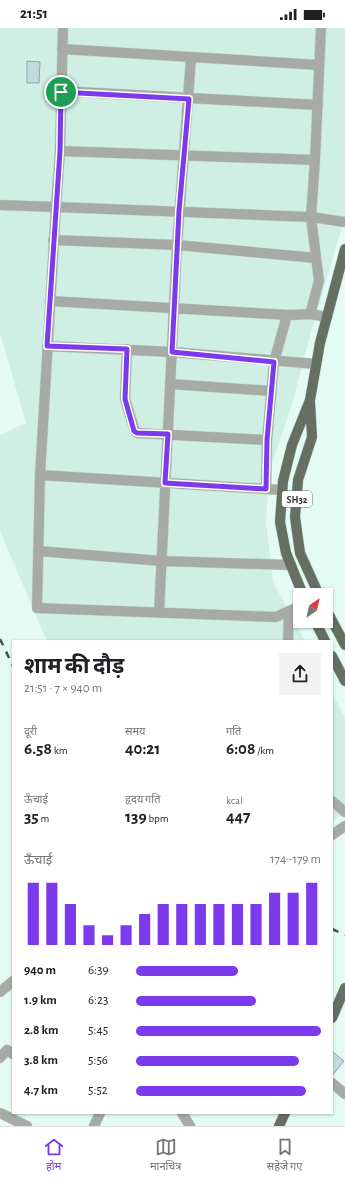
<!DOCTYPE html>
<html lang="hi">
<head>
<meta charset="utf-8">
<style>
  :root { --surface:#fff; --page:#f2f2f2; --text:#202124; --muted:#757577; --line:#e0e0e0; --accent:#7c3aed }
  body { margin:0; font-family:"Alegreya Sans","Noto Sans Devanagari",sans-serif; background:var(--page); color:var(--text); height:100vh; display:flex; flex-direction:column; font-size:15px; white-space:nowrap }
  * { box-sizing:border-box; margin:0 }
  p { font-size:13px; color:var(--muted) }
  .icon { flex:none; width:22px; height:22px; fill:none; stroke:currentColor; stroke-width:2; stroke-linecap:round; stroke-linejoin:round }
  .map { position:relative; flex:1; overflow:hidden }
  .sheet { position:absolute; left:12px; top:612px; width:321px; height:474px; display:flex; flex-direction:column; background:var(--surface); border-radius:0px; box-shadow:0 1px 3px #0004 }
  .sheet>* { flex:none }
  .needle { width:26px; rotate:34deg }
  .tools { position:absolute; left:293px; top:560px; display:grid; gap:8px }
  .tools a { display:grid; place-items:center; width:40px; height:40px; border-radius:0px; background:var(--surface); box-shadow:0 1px 3px #0004; font-size:20px }
  .pin { position:absolute; display:grid; place-items:center; width:34px; height:34px; color:#fff; margin:-17px; border:2px solid #fff; border-radius:50%; box-shadow:0 1px 4px #0007 }
  .round { display:grid; place-items:center; flex:none; width:42px; height:42px; border-radius:0px; background:var(--page) }
  .overview { display:flex; align-items:center; justify-content:space-between; height:68px; padding:0 12px }
  h1 { font-size:22px; font-weight:700; line-height:30px }
  .figures { display:grid; grid-template-columns:repeat(3,1fr); gap:6px; height:68px; padding:4px 12px }
  .figures div { display:grid; align-content:center }
  .figures b { font-size:17px; font-weight:700 }
  .figures small { font-size:11px; font-weight:400 }
  .figures p { font-size:11px }
  .chart { height:112px; padding:8px 12px }
  .chart p { display:flex; justify-content:space-between }
  .chart svg { width:100%; height:72px; margin-top:4px; stroke:var(--accent); stroke-width:6 }
  ul { padding:0 12px; list-style:none; font-size:13px }
  li { display:grid; grid-template-columns:64px 48px 1fr; align-items:center; height:30px }
  li i { height:10px; border-radius:5px; background:var(--accent) }
  .status { display:flex; justify-content:space-between; align-items:center; height:28px; padding:0 20px; background:var(--surface); direction:ltr }
  .status svg { height:11px; fill:currentColor }
  .dock { display:flex; justify-content:space-around; align-items:center; height:56px; border-top:1px solid var(--line); background:var(--surface); font-size:11px; color:var(--muted) }
  .dock a { display:grid; justify-items:center; gap:2px }
  .dock .on { color:var(--accent) }
  .map>svg:first-child { display:block }
  .built { fill:#cfeee4 }
  .building { fill:#c1dbdd; stroke:#8da5a7 }
  .lines { fill:none; stroke-linecap:round; stroke-linejoin:round }
  .minor-casing { stroke:#c2d8d0; stroke-width:11 }
  .major-casing { stroke:#c2d8d0; stroke-width:11 }
  .minor { stroke:#a6aca5; stroke-width:10 }
  .major { stroke:#657063; stroke-width:10 }
  .rail { stroke:#47534f; stroke-width:2.5; stroke-dasharray:7 7; stroke-linecap:butt }
  .route-casing { stroke:#fff; stroke-width:8 }
  .route { stroke:#7c3aed; stroke-width:5 }
  .labels { text-anchor:middle; stroke-width:3.5; stroke-linejoin:round; paint-order:stroke }
  .shield { fill:#fff; stroke:#6b7270; stroke-width:1 }
  .shield-label { font-size:10px; font-weight:bold; fill:#2c3632 }
</style>
</head>
<body>
<div class="status"><b>21:51</b><svg viewBox="0 0 49 12"><path d="M0 12V9h3v3zM5 12V6h3v6zM10 12V3h3v9zM15 12V0h3v12zM26 1h20v11H26zM47 4h2v5h-2z"/></svg></div>
<div class="map">
<svg width="345" height="1098" viewBox="0 0 345 1098">
  <rect width="100%" height="100%" fill="#e3fbf3"/>
  <path class="built" d="M0,0h345v188l-33,113 -20,75 -23,69 -3,49 7,60 32,59h-258l-47,-110v-96l26,-12 -26,-90z
    M332,665l13,25v94l-13,10z"/>
  <path class="building" d="M27,33l13,1 -1,21h-12z
    M332,1023l12,10 -12,15z"/>
  <g class="lines">
    <g class="minor-casing">
      <path id="minor" d="M62,21l257,16
        M61,63l257,14
        M60,123l255,9
        M0,177l56,2 4,-56 3,-123
        M53,212l124,5 139,13
        M50,273l240,14 20,-1 17,3
        M310,286l9,-33 -8,-64 4,-57 6,-132
        M47,318l125,6 144,12
        M127,321l-2,50 10,32 2,2 130,7
        M170,356l101,7
        M40,447l242,15
        M266,461l1,-49 7,-78 13,-47
        M38,523l124,10 129,4
        M300,578l-24,11 -239,-9 3,-133 16,-268 255,10 34,5
        M159,585l18,-368 14,-187
        M288,613l1,-30
        M332,773l13,11
        M332,807l13,-9
        M0,964l13,-11
        M0,1030l7,-8 6,4
        M332,1055l13,11
        M0,1085l27,13
        M182,1085l8,13
        M94,1098l6,-13"/>
    </g>
    <g class="major-casing">
      <path id="major" d="M310,374l2,35 -14,43 -3,37 5,36 19,42
        M303,567l-17,-42 -6,-31 3,-41 9,-36 18,-45 10,-57 25,-94
        M326,581l19,36
        M315,593l10,20
        M332,628l13,25
        M332,990l13,-30
        M279,1098l6,-13"/>
    </g>
    <use href="#minor" class="minor"/>
    <use href="#major" class="major"/>
    <path class="rail" d="M0,611l13,27
      M332,901l13,6"/>
  </g>
  <g class="lines">
    <g class="route-casing">
      <path id="route" d="M61,64l128,7 -10,112 -7,141 102,10 -7,78 -1,49 -101,-6 3,-49 -31,-1 -3,-2 -9,-32 2,-50 -80,-3 13,-195z"/>
    </g>
    <use href="#route" class="route"/>
  </g>
  <g class="labels">
    <rect class="shield" x="282" y="463" width="30" height="16" rx="3"/>
    <g class="shield-label">
      <text x="297" y="475">SH32</text>
    </g>
  </g>
</svg>
<div class="tools">
<a><svg class="needle" viewBox="-14 -14 28 28"><path d="M0-13l5 13h-10z" fill="#e53935"/><path d="M0 13l5-13h-10z" fill="#757577"/></svg></a>
</div>
<div class="pin" style="left:61px;top:64px;background:#1e9e55"><svg class="icon" aria-label="arrive" viewBox="0 0 24 24"><path d="M6 21V4h12l-3 4 3 4H6"/></svg></div>
<section class="sheet">
<div class="overview"><div><h1>शाम की दौड़</h1><p>21:51 · 7 × 940 m</p></div><a class="round"><svg class="icon" aria-label="share" viewBox="0 0 24 24"><path d="M12 15V3M7 8l5-5 5 5M5 13v7h14v-7"/></svg></a></div>
<div class="figures">
<div><p>दूरी</p><b>6.58<small> km</small></b></div>
<div><p>समय</p><b>40:21</b></div>
<div><p>गति</p><b>6:08<small> /km</small></b></div>
</div>
<div class="figures">
<div><p>ऊँचाई</p><b>35<small> m</small></b></div>
<div><p>हृदय गति</p><b>139<small> bpm</small></b></div>
<div><p>kcal</p><b>447</b></div>
</div>
<div class="chart"><p><span>ऊँचाई</span>174–179 m</p>
<svg viewBox="0 0 160 44" preserveAspectRatio="none"><path d="M5 44V6M15 44V6M25 44V19M35 44V32M45 44V38M55 44V32M65 44V25M75 44V19M85 44V19M95 44V19M105 44V19M115 44V19M125 44V19M135 44V12M145 44V12M155 44V6"/></svg>
</div>
<ul>
<li><b>940 m</b>6:39<i style="width:55%"></i></li>
<li><b>1.9 km</b>6:23<i style="width:65%"></i></li>
<li><b>2.8 km</b>5:45<i style="width:100%"></i></li>
<li><b>3.8 km</b>5:56<i style="width:88%"></i></li>
<li><b>4.7 km</b>5:52<i style="width:92%"></i></li>
</ul>
</section>
</div>
<nav class="dock">
<a class="on"><svg class="icon" aria-label="home" viewBox="0 0 24 24"><path d="M3 11l9-7 9 7M6 9v11h12V9"/></svg>होम</a>
<a><svg class="icon" aria-label="map" viewBox="0 0 24 24"><path d="M3 6l6-2 6 2 6-2v14l-6 2-6-2-6 2zM9 4v14M15 6v14"/></svg>मानचित्र</a>
<a><svg class="icon" aria-label="saved" viewBox="0 0 24 24"><path d="M7 4h10v16l-5-4-5 4z"/></svg>सहेजे गए</a>
</nav>
</body>
</html>
